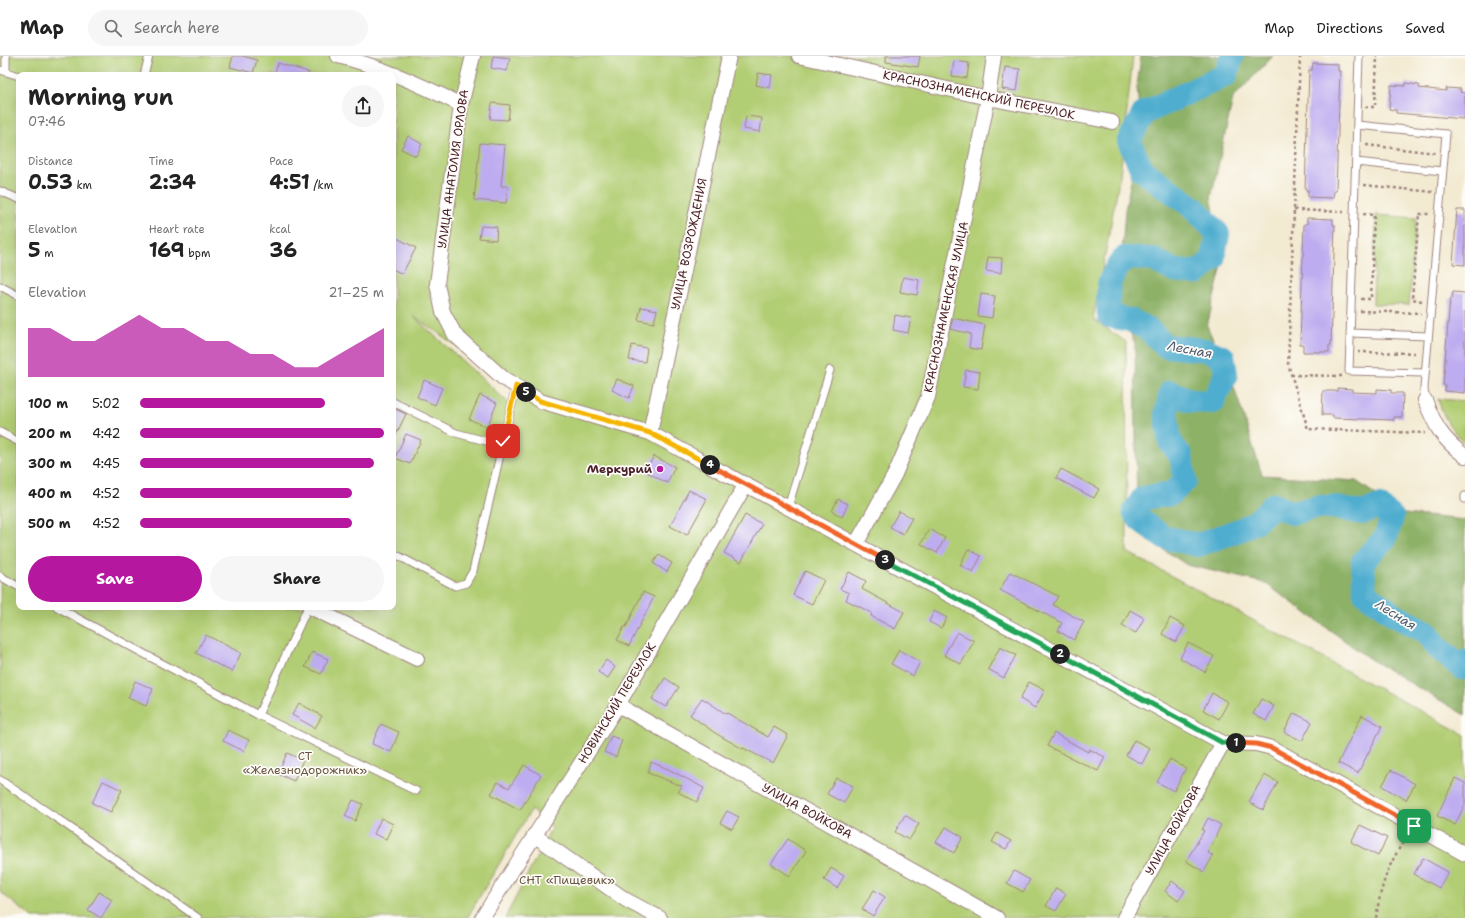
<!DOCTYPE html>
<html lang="en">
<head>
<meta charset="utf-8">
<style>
  :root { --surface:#fff; --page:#f6f6f6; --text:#222; --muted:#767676; --line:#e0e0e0; --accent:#b5179e }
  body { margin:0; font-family:"Shantell Sans",sans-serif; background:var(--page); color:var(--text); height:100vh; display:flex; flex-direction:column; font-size:15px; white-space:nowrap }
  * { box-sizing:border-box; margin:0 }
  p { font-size:13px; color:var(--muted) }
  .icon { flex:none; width:22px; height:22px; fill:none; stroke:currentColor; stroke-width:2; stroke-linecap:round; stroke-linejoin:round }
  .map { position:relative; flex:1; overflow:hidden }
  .side { position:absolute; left:16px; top:16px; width:380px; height:538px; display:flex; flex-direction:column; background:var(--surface); border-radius:8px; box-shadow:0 4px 16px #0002 }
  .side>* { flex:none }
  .pin { position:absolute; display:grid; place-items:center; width:34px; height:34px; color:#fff; margin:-17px; border-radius:8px; box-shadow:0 2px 6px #0006 }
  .km { position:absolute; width:20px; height:20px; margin:-10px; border-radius:50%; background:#222; color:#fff; font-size:11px; line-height:20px; text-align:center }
  .round { display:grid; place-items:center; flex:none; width:42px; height:42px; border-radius:21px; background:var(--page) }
  .overview { display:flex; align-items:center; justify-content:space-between; height:68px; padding:0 12px }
  h1 { font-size:22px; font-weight:700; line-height:30px }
  .figures { display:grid; grid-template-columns:repeat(3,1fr); gap:6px; height:68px; padding:4px 12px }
  .figures div { display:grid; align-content:center }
  .figures b { font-size:20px; font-weight:700 }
  .figures small { font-size:11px; font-weight:400 }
  .figures p { font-size:11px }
  .chart { height:112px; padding:8px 12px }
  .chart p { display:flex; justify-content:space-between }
  .chart svg { width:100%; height:72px; margin-top:4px; fill:var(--accent); opacity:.7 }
  .action { display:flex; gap:8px; margin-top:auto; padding:8px 12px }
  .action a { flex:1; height:46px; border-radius:24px; background:var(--accent); color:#fff; font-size:16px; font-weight:700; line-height:46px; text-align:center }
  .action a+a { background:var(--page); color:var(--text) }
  ul { padding:0 12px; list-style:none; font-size:13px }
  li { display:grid; grid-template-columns:64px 48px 1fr; align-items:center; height:30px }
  li i { height:10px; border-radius:5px; background:var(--accent) }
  header { display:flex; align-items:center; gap:24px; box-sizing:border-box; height:56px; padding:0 20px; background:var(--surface); border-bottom:1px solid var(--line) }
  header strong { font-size:19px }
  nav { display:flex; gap:22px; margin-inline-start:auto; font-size:14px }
  .search { width:280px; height:36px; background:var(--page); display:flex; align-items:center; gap:10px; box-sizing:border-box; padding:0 14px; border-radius:22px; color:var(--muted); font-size:15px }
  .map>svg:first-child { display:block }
  .green { fill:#b2ce74; stroke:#7e7650; fill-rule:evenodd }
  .forest { fill:#8db166; stroke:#6c6848 }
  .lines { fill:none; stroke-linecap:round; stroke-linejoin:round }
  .river { stroke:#50adcf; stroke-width:24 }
  .building { fill:#bdacf0 }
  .service-casing { stroke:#9e847e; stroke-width:9 }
  .minor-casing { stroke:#9e847e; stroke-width:16 }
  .path { stroke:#9e847e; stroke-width:2.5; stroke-dasharray:3 3; stroke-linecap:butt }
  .service { stroke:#fff; stroke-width:7 }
  .minor { stroke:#fff; stroke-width:14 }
  .split-1-casing { stroke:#fff; stroke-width:8 }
  .split-2-casing { stroke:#fff; stroke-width:8 }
  .split-3-casing { stroke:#fff; stroke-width:8 }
  .split-4-casing { stroke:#fff; stroke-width:8 }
  .split-5-casing { stroke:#fff; stroke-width:8 }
  .split-6-casing { stroke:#fff; stroke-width:8 }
  .split-1 { stroke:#f0652b; stroke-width:5 }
  .split-2 { stroke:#22a559; stroke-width:5 }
  .split-3 { stroke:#22a559; stroke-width:5 }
  .split-4 { stroke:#f0652b; stroke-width:5 }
  .split-5 { stroke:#f5b400; stroke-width:5 }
  .split-6 { stroke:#f5b400; stroke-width:5 }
  .poi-dot { fill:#b5179e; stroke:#fdfcf7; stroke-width:1.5 }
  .labels { text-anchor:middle; stroke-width:3.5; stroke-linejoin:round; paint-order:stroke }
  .street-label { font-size:12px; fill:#4a1f2b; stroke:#fdfcf7 }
  .poi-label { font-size:12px; font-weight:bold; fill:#4a1f2b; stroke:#fdfcf7; text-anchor:end }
  .park-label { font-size:12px; fill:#695441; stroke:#fdfcf7 }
  .water-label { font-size:13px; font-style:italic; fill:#4c586d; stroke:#fdfcf7 }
</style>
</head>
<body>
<header>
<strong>Map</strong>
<div class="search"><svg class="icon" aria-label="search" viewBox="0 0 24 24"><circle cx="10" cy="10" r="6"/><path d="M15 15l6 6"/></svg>Search here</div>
<nav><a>Map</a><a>Directions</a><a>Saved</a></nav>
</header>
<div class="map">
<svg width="1465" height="862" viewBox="0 0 1465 862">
  <rect width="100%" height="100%" fill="#fdfcf7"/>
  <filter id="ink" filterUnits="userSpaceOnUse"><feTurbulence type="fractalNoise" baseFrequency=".025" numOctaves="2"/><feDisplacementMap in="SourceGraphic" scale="8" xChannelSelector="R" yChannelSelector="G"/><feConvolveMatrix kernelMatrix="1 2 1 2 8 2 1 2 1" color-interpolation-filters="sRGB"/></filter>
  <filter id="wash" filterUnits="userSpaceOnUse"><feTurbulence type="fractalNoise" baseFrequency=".012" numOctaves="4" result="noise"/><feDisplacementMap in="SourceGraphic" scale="16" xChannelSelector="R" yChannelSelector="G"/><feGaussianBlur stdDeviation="0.9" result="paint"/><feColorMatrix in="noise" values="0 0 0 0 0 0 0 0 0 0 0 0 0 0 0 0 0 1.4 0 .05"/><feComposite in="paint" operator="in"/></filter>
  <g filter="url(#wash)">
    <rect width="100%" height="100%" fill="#f3ead2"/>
    <path class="green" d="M0,0h1133l-13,119 -27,144 33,23 1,210 338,183v183h-960l47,-90 -21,-18 -64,108h-434l-33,-26zM19,19h374v532h-374zM413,260l102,70 -3,20z
      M1376,159l40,3 -7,87 -36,-1z
      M1438,343l27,2v42c-14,-12 -22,-27 -27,-44z"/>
    <path class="forest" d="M1141,0h132l-40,42 -22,100 13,59 -17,69 27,61 28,88 94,6 48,33 61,6v195l-95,-56 -105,-76 -78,-18 -50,-33 -2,-189 -17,-36 7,-97 16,-77 -4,-46z"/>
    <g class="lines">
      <path class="river" d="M1232,0l-6,19 -82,38 -15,28 13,29 52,38 24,26 -5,25 -16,14 -24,-3 -21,-11 -28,-1c-18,23 -17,30 -15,58l21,4 18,9 17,17 41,4 17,7 3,17 -13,28 -21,-1 -21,-9 -5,21 4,29 11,14 4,25 -14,13 -28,4 -9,14 6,8 24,17 34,8 44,-16 15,-8 16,-16 20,8 23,-6h16l30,6 17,-7 13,11 -7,22 -22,22 2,32 31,23 31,16 11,16 24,20 3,-6"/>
    </g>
    <g id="blocks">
      <path class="building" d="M233,0h10l14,4 -4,13 -23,-6z
        M493,0l17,2 -3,13 -16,-3z
        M886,0h34l-2,11 -32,-5z
        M954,5l15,2 -2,15 -15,-2z
        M278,7l30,9v3h-34z
        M1313,7l25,1v7h2l-4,120h-2l-1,7 -25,-1v-7h-3l4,-120h3z
        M1005,11l15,2 -3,22 -15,-2z
        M758,17l14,2 -2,13 -14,-3z
        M1406,27l13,2v3l27,3v-3l15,1 -1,3 5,1v24h-2v2l-67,-6v-3l-7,-1 2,-24 14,1z
        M492,47l18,2 -2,15 -18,-1z
        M746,60l16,2 -2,14 -16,-3z
        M408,80l14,8 -6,12 -15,-7z
        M480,87l25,2 -4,41h7l-2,17 -32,-3z
        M1457,154h8v55l-12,-1z
        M1307,162l26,1v6h2l-4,120h-2v7h-26v-8h-3l4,-120h3z
        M481,170l16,1 -1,13 -17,-2z
        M397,182l19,10 -14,26 -9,-5v-24z
        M988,201l14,1 -1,15 -15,-2z
        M903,221l16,3 -2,15 -17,-3z
        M1453,236l12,1v100l-20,-2v-6h-2l7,-86h2z
        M981,238l14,2 -3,22 -14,-2z
        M641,251l16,3 -3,13 -16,-3z
        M895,259l16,3 -3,15 -15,-3z
        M953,262l32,7 -4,25 -12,-2 2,-14 -21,-5z
        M632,289l15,3 -2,14 -16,-2z
        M966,314l14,2 -2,17 -15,-2z
        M617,323l17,7 -5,12 -17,-8z
        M424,324l18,8 -7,17 -18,-8z
        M1337,332l15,1v3l25,1v-4l14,1v3h12l-1,24h-8v3l-61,-2v-3h-11l1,-24h14z
        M480,339l17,8 -10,24 -18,-8z
        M393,352l13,6 -13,27z
        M406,378l15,6 -11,24 -15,-6z
        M654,400l21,11 -8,16 -22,-12z
        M1061,413l38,20 -5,9 -38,-20z
        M689,434l18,9 -20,36 -17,-9z
        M838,443l10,5 -6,13 -10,-6z
        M899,455l13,7 -9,16 -13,-7z
        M745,459l17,9 -21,38 -17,-9z
        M929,473l16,9 -8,15 -16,-9z
        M968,493l13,7 -8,16 -13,-7z
        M659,499l13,8 -5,9 -14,-9z
        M805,515l19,9 -12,24 -19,-9z
        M849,516l17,9 -4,8 42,23 -9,17 -24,-13 1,-3 -26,-13 3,-7 -9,-4z
        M1010,516l48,24 -5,9 31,17 -10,18 -16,-9 4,-8 -62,-33z
        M643,536l11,5 -25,49 -12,-6 7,-13h2z
        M1130,554l14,8 -8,15 -14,-7z
        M934,555l13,7 -6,10 -12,-6z
        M1170,562l15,8 -9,16 -14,-8z
        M957,576l17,9 -13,23 -17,-9z
        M206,579l35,18 -9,19 -36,-19z
        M1188,587l26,13 -9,16 -25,-14z
        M1000,591l16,8 -12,23 -16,-9z
        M899,594l21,12 -7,14 -22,-12z
        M312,596l16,7 -7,15 -16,-7z
        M606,604l9,7 -7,11 -10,-6z
        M665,622l14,9 -13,20 -14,-8z
        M135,625l18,8 -7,17 -18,-8z
        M1029,626l16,8 -10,18 -15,-9z
        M1212,637l16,9 -9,17 -16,-9z
        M702,642l24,16 1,-1 41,24 6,-10 14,8 -15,28 -30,-15v1l-28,-16 -25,-18z
        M1261,643l13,7 -8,15 -13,-7z
        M299,647l23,13 -7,12 -23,-13z
        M1294,657l18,9 -10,19 -18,-9z
        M1362,659l20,11 -24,47 -20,-10z
        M381,668l18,8 -8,20 -19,-8z
        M228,674l21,10 -5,11 -21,-10z
        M1054,677l34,19 1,-3 16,8 -7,14 -51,-25z
        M611,680l11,4 -6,17 -12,-5z
        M1134,684l16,8 -8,16 -16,-9z
        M287,697l16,7 -9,21 -16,-7z
        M1170,703l16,9 -12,23 -17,-9z
        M651,706l17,7 36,19 -7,14 -19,-10 4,-6 -34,-13z
        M524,709l17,10 -21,35 -29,-16 7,-12 11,6z
        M1391,714l24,14 -9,16 -24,-14z
        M1264,719l14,7 -15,28 -14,-8z
        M836,722l17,8 -9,17 -17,-9z
        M1455,722l10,5v21l-10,21 -18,-9z
        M103,725l19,9 -11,22 -19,-9z
        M353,744l10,4 -8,17 -10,-5z
        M727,755l12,6 -7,12 -12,-6z
        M905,759l14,9 -10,16 -14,-8z
        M381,762l12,6 -7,15 -12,-5z
        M1208,762l13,7 -13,28 5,3 -9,16 -18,-11 18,-30 -2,-1z
        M1360,769l27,13 -9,18 -27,-14z
        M946,771l17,10 -9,16 -18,-11z
        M997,777l14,8 -5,8 -14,-7z
        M788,783l18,12 -16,25 -19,-12z
        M1423,802l25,14 -9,16 -25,-14z
        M831,812l13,8 -7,12 -13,-8z
        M1014,815l16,9 -7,12 -16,-9z
        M1172,825l13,10 -7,10 -13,-10z
        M1056,832l10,6 -10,17 -10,-5z
        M874,834l11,7 -12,19 -11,-7z
        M99,836l13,8 -11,18 -13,-8z"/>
    </g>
  </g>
  <g filter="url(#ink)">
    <use href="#blocks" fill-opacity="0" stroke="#9e847e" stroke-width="1"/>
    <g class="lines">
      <g class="service-casing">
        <path id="service" d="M6,0v16
          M1359,0l-10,315 76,2
          M0,14l19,6
          M144,19l5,-19
          M1357,69l89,9 -22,254 1,12
          M1356,106l86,9
          M0,135l19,8
          M0,230l19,10
          M1350,277l78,3
          M393,346l63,31 30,8h17
          M0,376l19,10
          M1465,440v3
          M788,451l42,-137
          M393,497l62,33 11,-3 7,-12 43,-185
          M0,520l19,11
          M57,551l201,108 158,76
          M258,659l50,-108
          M0,724l58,39 140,99"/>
      </g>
      <g class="minor-casing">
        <path id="minor" d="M338,0c44,11 84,29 123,49
          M473,0l-12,49 -24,179 6,28 12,23 48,43 37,23 110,32 573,310 33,1 16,4 193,106
          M799,0l189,42 124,24
          M1425,344c10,26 17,39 40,56
          M650,377l79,-377
          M856,488l39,-70 33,-77 60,-299 6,-42
          M310,551l107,52
          M618,649l379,213
          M534,779l92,65 34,18
          M482,862l136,-213 128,-221
          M1124,862l99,-175"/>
      </g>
      <path class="path" d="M1300,0l-12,308 20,65 117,4
        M1365,51h10l2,-51
        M1366,89l70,8
        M1364,129l69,7
        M1294,154l50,2
        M1361,243h10l3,-84 -11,-1
        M1422,245l-10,-2 7,-85h11
        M1360,255l61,2
        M1358,296l59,1
        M1291,319l51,1
        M1376,862c5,-34 12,-53 31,-82"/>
      <use href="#service" class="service"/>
      <use href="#minor" class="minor"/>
    </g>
  </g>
  <g class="lines" filter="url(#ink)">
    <g class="split-1-casing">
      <path id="split-1" d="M1236,687l20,1 16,4 142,78"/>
    </g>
    <g class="split-2-casing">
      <path id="split-2" d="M1060,598l163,89h13"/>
    </g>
    <g class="split-3-casing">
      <path id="split-3" d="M885,504l175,94"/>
    </g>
    <g class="split-4-casing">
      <path id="split-4" d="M710,409l175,95"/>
    </g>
    <g class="split-5-casing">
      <path id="split-5" d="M526,336l14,9 110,32 60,32"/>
    </g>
    <g class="split-6-casing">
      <path id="split-6" d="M503,385l13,-55 10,6"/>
    </g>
    <use href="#split-1" class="split-1"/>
    <use href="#split-2" class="split-2"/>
    <use href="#split-3" class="split-3"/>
    <use href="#split-4" class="split-4"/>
    <use href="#split-5" class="split-5"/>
    <use href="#split-6" class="split-6"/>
  </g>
  <circle class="poi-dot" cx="660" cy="413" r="4"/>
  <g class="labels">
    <g class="street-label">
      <text transform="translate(979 39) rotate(12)" y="4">КРАСНОЗНАМЕНСКИЙ ПЕРЕУЛОК</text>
      <text transform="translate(453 113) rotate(-82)" y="4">УЛИЦА АНАТОЛИЯ ОРЛОВА</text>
      <text transform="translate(689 188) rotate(-78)" y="4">УЛИЦА ВОЗРОЖДЕНИЯ</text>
      <text transform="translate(946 251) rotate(-78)" y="4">КРАСНОЗНАМЕНСКАЯ УЛИЦА</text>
      <text transform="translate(617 647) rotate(-59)" y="4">НОВИНСКИЙ ПЕРЕУЛОК</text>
      <text transform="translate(807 755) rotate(29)" y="4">УЛИЦА ВОЙКОВА</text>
      <text transform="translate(1173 774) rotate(-61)" y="4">УЛИЦА ВОЙКОВА</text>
    </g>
    <g class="poi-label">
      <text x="652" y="417">Меркурий</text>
    </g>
    <g class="park-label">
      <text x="305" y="704">СТ<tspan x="305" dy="14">«Железнодорожник»</tspan></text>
      <text x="567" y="828">СНТ «Пищевик»</text>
    </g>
    <g class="water-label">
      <text transform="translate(1190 293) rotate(11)" y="5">Лесная</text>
      <text transform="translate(1396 558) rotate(32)" y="5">Лесная</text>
    </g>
  </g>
</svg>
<div class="pin" style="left:1414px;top:770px;background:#1e9e55"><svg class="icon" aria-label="arrive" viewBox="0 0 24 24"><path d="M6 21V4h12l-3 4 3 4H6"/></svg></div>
<div class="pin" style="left:503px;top:385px;background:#d93025"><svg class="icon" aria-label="check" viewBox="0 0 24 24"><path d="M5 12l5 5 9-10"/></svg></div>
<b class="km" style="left:1236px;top:687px">1</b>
<b class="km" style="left:1060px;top:598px">2</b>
<b class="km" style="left:885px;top:504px">3</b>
<b class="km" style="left:710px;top:409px">4</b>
<b class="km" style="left:526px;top:336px">5</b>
<section class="side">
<div class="overview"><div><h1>Morning run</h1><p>07:46</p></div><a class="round"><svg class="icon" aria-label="share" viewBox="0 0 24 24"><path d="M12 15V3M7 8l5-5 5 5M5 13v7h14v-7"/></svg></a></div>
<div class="figures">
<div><p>Distance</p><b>0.53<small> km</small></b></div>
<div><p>Time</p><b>2:34</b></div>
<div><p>Pace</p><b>4:51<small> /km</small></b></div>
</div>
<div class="figures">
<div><p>Elevation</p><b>5<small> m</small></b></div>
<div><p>Heart rate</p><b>169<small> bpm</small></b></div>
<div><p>kcal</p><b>36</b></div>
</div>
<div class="chart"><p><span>Elevation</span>21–25 m</p>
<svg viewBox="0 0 160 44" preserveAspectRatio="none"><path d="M0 44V14L10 14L20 22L30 22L40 14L50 6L60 14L70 14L80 22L90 22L100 30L110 30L120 38L130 38L140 30L150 22L160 14V44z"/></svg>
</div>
<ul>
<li><b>100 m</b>5:02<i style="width:76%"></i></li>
<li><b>200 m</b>4:42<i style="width:100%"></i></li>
<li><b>300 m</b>4:45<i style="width:96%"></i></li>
<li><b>400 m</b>4:52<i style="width:87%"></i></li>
<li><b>500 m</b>4:52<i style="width:87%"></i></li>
</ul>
<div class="action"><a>Save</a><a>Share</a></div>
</section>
</div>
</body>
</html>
